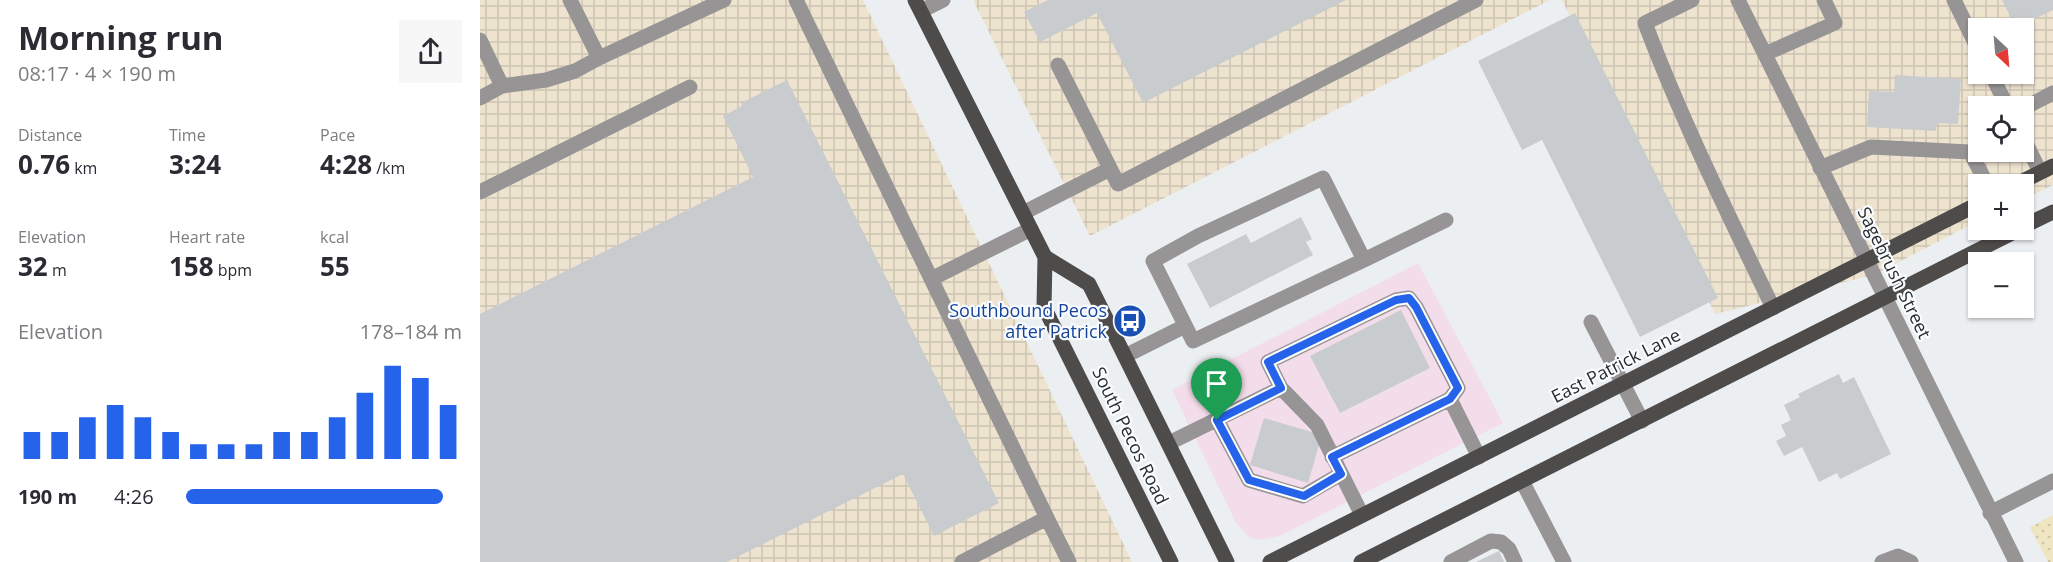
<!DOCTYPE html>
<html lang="en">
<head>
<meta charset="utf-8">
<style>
  :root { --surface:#fff; --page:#f7f7f7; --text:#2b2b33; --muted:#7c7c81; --accent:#2563eb }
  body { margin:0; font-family:"Open Sans",sans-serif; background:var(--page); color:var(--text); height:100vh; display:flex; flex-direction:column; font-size:22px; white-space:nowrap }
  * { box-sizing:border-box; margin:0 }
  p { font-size:20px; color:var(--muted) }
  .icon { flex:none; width:33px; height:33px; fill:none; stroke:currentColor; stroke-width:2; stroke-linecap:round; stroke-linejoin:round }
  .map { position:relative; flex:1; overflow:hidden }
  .sheet { display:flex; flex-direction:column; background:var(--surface); width:480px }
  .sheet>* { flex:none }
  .needle { width:39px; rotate:154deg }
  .buttons { position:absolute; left:1488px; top:18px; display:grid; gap:12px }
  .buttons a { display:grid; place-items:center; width:66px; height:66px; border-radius:0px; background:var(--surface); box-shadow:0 2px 4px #0004; font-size:30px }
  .pin { position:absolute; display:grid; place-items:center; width:51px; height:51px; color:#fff; margin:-62px -26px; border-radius:50% 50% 50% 0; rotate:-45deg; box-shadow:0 0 6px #0007 }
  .pin .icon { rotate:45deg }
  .round { display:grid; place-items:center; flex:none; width:63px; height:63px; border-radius:0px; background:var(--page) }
  .headline { display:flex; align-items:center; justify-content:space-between; height:102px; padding:0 18px }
  h1 { font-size:33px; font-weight:700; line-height:45px }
  .figures { display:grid; grid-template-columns:repeat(3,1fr); gap:9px; height:102px; padding:6px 18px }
  .figures div { display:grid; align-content:center }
  .figures b { font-size:26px; font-weight:700 }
  .figures small { font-size:16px; font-weight:400 }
  .figures p { font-size:16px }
  .chart { height:168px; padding:12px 18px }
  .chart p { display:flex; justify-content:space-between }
  .chart svg { width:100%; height:108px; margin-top:6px; stroke:var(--accent); stroke-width:6 }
  ul { padding:0 18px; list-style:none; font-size:20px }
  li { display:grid; grid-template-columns:96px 72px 1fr; align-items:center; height:45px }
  li i { height:15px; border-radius:8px; background:var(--accent) }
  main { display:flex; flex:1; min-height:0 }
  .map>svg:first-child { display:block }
  .commercial { fill:#f4ddea }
  .industrial { fill:url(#industrial-grid); fill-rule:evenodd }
  .sand { fill:url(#sand-dots) }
  .building { fill:#c9ccce }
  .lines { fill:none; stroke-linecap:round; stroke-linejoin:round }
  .minor { stroke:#969494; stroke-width:15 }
  .major { stroke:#4e4b4b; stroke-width:15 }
  .route-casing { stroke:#fff; stroke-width:12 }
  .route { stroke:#2563eb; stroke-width:8 }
  .labels { text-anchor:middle; stroke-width:4.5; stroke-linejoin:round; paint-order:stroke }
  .street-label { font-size:18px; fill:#292a2b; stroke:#f9fcff }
  .transit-label { font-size:18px; fill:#164399; stroke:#f9fcff; text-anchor:end }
</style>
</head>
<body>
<main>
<section class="sheet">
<div class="headline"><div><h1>Morning run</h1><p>08:17 · 4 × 190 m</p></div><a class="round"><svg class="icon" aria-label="share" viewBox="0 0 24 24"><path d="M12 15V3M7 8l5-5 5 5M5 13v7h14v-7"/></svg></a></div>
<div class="figures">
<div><p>Distance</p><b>0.76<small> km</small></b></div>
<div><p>Time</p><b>3:24</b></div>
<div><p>Pace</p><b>4:28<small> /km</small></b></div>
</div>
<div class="figures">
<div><p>Elevation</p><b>32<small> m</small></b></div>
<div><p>Heart rate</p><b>158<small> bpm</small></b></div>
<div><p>kcal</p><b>55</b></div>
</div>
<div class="chart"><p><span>Elevation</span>178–184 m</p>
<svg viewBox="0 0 160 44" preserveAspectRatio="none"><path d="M5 44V33M15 44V33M25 44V27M35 44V22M45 44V27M55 44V33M65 44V38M75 44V38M85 44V38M95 44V33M105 44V33M115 44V27M125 44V17M135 44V6M145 44V11M155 44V22"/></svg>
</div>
<ul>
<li><b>190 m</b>4:26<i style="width:93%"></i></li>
</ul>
</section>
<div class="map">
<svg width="1573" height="562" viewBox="0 0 1573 562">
  <defs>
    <pattern id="industrial-grid" width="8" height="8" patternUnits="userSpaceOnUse" patternTransform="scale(1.5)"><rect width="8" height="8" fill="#eee3cf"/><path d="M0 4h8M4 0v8" fill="none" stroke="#ccc3b2"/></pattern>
    <pattern id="sand-dots" width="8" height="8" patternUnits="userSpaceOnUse" patternTransform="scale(1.5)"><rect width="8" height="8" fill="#efe5c0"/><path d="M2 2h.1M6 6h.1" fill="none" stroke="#cdc5a5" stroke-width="1.8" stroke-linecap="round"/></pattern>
  </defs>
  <rect width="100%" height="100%" fill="#eceff2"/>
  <path class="commercial" d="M938,263l85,160 -223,113 -22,4 -9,-3 -13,-14 -64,-133z"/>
  <path class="industrial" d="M0,0h383l269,562h-652z
    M493,0h577l-460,236z
    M1082,0h491v185l-29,14v-15h-46v37l-85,44 -20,10 -158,39zM1498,28h46v46h-46zM1498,106h46v46h-46z"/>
  <path class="sand" d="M1573,515v47h-5l-18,-35z"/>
  <path class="building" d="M568,0h298l-203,103 -46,-90 -57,29 -16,-30z
    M1522,0h51v10l-37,18z
    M1095,13l143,285 -78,39 -98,-197 -20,10 -44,-89z
    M1415,75l66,4 -3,45 -21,-1 -1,8 -69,-4 2,-36 25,1z
    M307,80l212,423 -65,33 -31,-62 -176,88h-247v-248l273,-137 -30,-61 19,-10 -1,-3z
    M821,217l11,22 -6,3 7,13 -103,53 -23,-44 59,-30 5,9z
    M921,310l29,58 -90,45 -30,-57z
    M1359,374l4,9 11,-6 37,77 -51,25 -3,-6 -18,9 -17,-35 -18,9 -8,-15 10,-5 -5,-11 10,-5 -7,-15 16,-8 -2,-3z
    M784,418l58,17 -14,48 -58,-18z
    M1019,551l5,11h-28z"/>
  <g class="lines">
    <path class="minor" d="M90,0l29,58 125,-58
      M316,0l251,518 -85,44
      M1212,0l-47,23c37,98 83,191 128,285
      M1258,0l278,562
      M1474,0l24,49
      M441,11l22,-11
      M0,40l22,46 -22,12
      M1285,54l70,-31 -11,-23
      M578,65l60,119 358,-184
      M1511,74l16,32
      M22,86l44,-6 29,-9 24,-13
      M1544,108l29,-15
      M1544,139l16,33
      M1340,168l51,-21 99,5 17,32
      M843,178l41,82 -171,81 -40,-80 45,-25z
      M0,192l210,-105
      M543,213l87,-44
      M884,260l82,-40
      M451,279l100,-50
      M1111,322l51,99
      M645,356l60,-30
      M801,388l-13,-26 128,-62 13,-2 7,9 42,81 -8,11 -118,58
      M970,399l29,58
      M737,420l32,60 54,16 38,-22
      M689,443l112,-55 36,37 45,90
      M1042,481l42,81
      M1510,513l63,-32
      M567,518l22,44
      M971,562l40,-21 10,1 8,7 6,13
      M1402,562l16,-6 13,6"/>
    <path class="major" d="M435,0l130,257 -1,50 127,255
      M1537,184l36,-18
      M1544,226l29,-14
      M565,257l44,27 138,278
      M790,562l708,-358
      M881,562l657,-332"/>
  </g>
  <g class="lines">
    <g class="route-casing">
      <path id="route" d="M929,298l7,9 42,81 -8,11 -118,58 9,17 -37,22 -55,-16 -32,-60 64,-32 -13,-26 128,-62z"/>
    </g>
    <use href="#route" class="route"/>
  </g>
  <defs>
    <g id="bus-disc" transform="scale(1.725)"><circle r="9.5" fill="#1a4fb4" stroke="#f9fcff"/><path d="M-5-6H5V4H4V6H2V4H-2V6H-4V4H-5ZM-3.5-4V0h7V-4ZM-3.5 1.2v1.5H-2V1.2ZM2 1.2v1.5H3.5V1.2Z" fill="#fff"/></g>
  </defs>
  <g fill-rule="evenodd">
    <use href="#bus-disc" x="650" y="321"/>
  </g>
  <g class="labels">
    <g class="street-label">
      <text transform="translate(1414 273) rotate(64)" y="6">Sagebrush Street</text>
      <text transform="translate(1136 366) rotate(-27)" y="6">East Patrick Lane</text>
      <text transform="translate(650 436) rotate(64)" y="6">South Pecos Road</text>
    </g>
    <g class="transit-label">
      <text x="627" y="317">Southbound Pecos<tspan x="627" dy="21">after Patrick</tspan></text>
    </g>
  </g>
</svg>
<div class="buttons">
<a><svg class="needle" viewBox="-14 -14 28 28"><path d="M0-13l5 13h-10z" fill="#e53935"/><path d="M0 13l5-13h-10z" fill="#7c7c81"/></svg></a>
<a><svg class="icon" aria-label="locate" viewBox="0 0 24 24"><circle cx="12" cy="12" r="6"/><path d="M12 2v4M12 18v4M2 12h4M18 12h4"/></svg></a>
<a>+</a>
<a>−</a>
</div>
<div class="pin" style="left:737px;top:420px;background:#1e9e55"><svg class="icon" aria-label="arrive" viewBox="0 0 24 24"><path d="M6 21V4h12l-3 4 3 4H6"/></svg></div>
</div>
</main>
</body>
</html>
